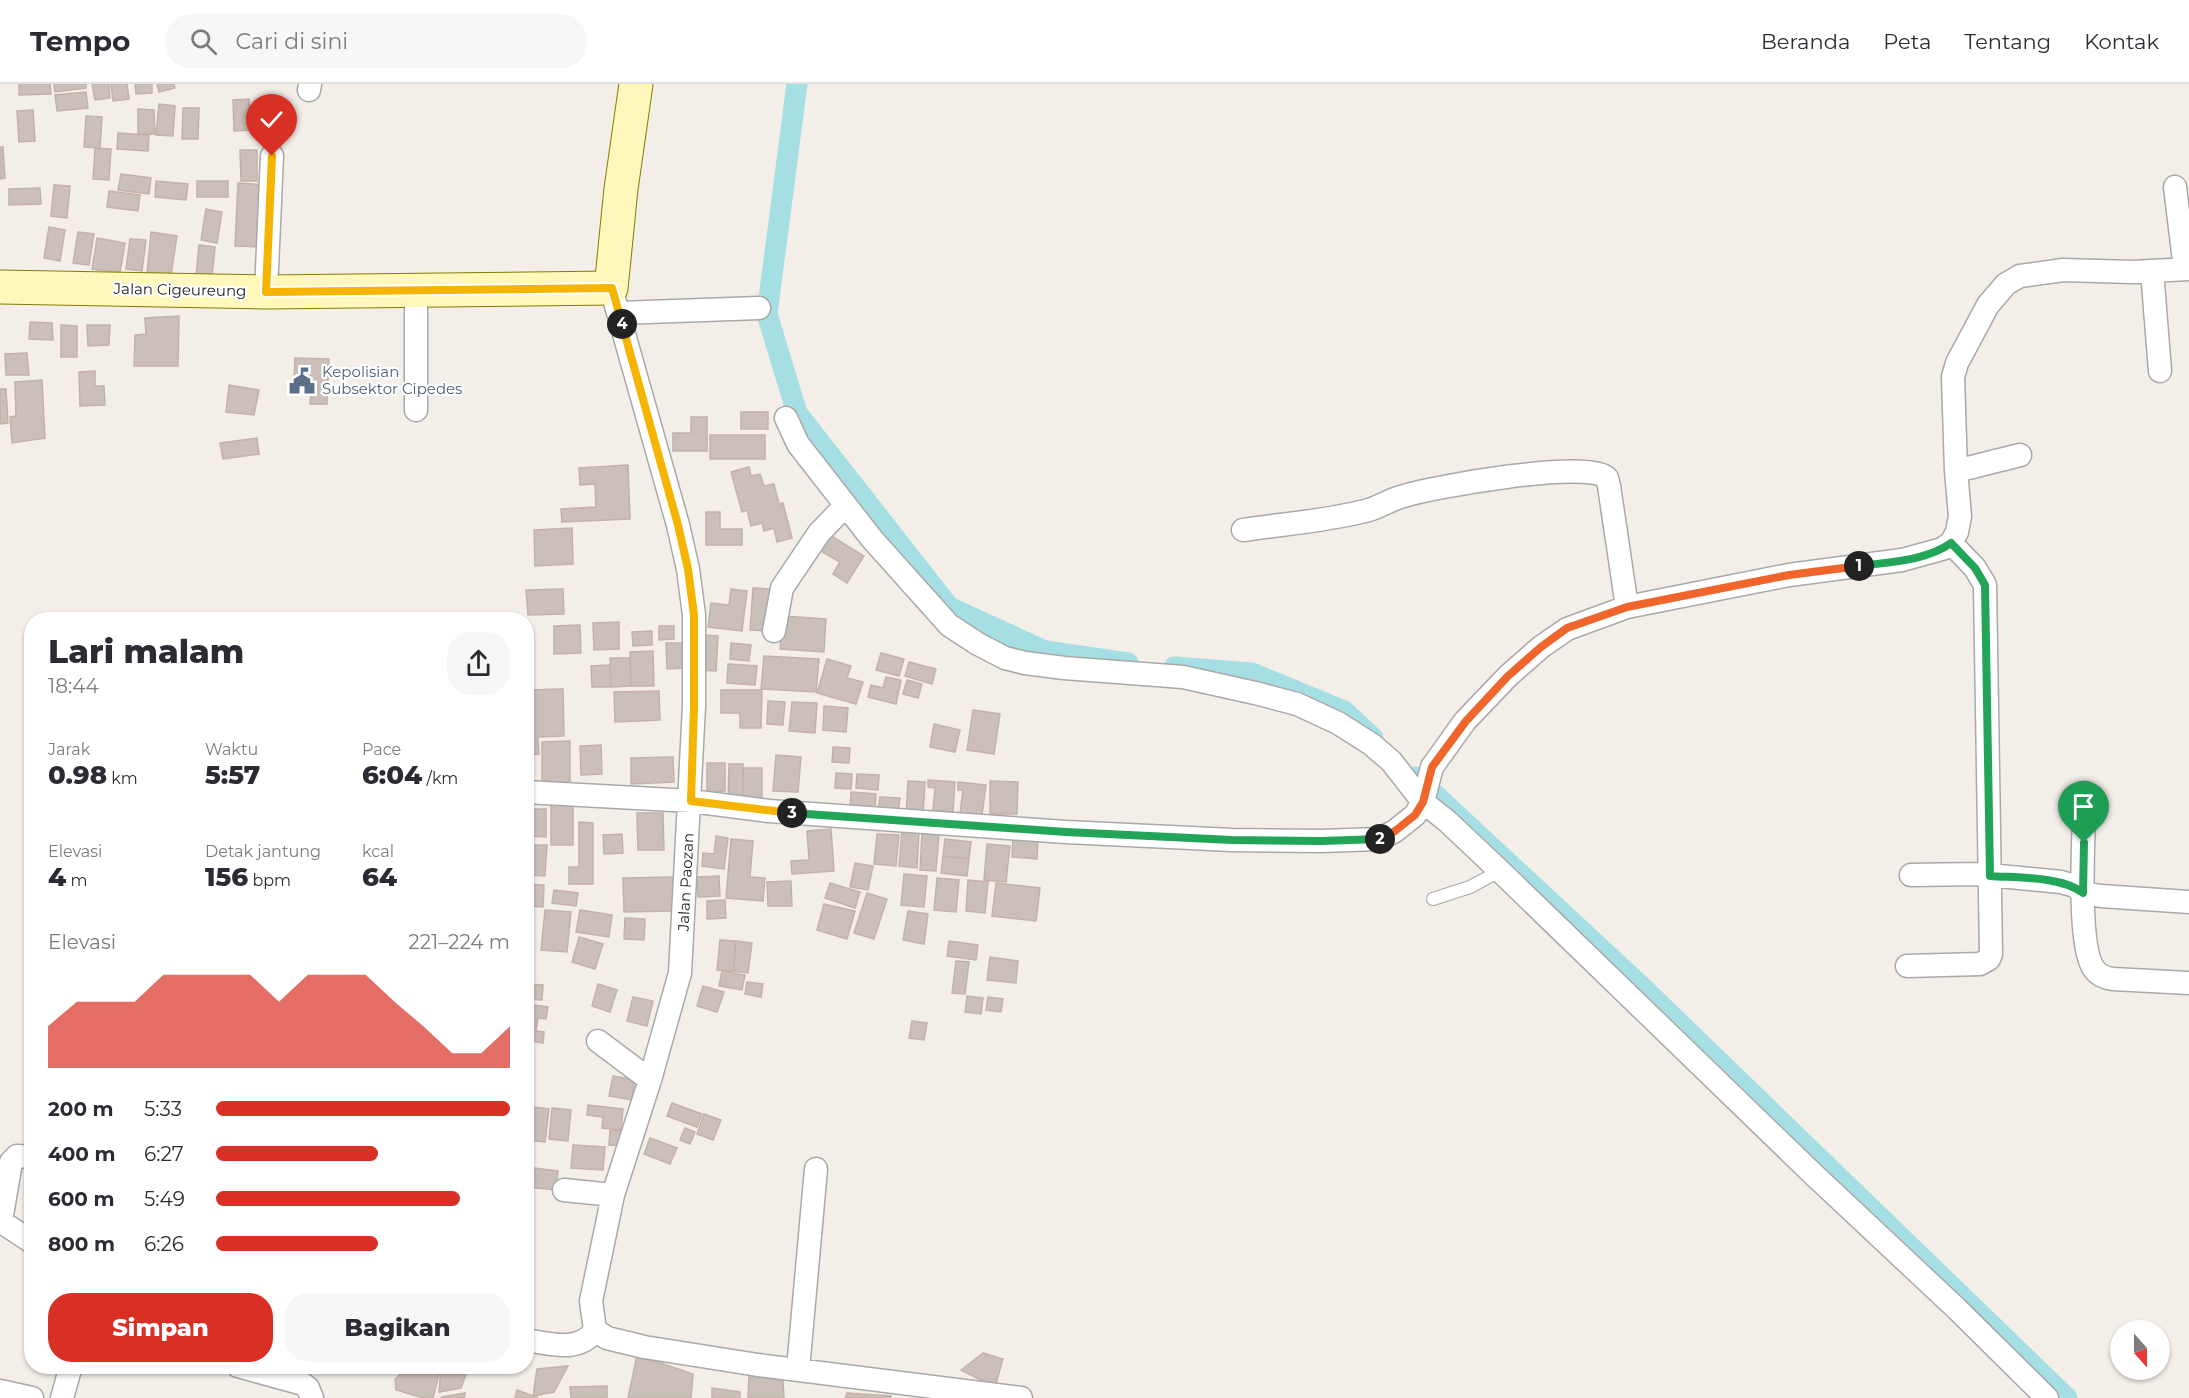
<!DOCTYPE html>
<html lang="id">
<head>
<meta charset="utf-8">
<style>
  :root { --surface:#fff; --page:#f7f7f7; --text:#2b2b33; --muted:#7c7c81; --line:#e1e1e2; --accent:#d93025 }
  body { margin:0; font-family:Montserrat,sans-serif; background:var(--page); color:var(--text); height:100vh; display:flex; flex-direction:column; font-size:22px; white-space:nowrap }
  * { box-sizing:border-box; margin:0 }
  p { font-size:20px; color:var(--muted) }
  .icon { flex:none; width:33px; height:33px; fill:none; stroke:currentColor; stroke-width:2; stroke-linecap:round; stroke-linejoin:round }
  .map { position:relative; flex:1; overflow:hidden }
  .side { position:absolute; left:24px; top:528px; width:510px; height:762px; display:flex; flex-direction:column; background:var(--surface); border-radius:24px; box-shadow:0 2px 4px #0004 }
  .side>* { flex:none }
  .needle { width:39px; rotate:159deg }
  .controls { position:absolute; left:2110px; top:1236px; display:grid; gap:12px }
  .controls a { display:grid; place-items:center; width:60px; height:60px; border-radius:50%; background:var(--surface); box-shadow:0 2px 4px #0004; font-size:30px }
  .pin { position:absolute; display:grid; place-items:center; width:51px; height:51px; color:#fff; margin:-62px -26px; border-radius:50% 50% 50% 0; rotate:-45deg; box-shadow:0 0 6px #0007 }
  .pin .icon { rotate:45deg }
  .km { position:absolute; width:30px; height:30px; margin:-15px; border-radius:50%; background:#222; color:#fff; font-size:16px; line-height:30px; text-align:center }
  .round { display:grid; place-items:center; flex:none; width:63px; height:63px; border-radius:24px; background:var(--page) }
  .head { display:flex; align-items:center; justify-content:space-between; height:102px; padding:0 24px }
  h1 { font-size:33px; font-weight:800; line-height:45px }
  .figures { display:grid; grid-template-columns:repeat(3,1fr); gap:9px; height:102px; padding:6px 24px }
  .figures div { display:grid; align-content:center }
  .figures b { font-size:26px; font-weight:800 }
  .figures small { font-size:16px; font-weight:400 }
  .figures p { font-size:16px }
  .chart { height:168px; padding:12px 24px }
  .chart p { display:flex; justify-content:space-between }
  .chart svg { width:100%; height:108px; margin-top:6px; fill:var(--accent); opacity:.7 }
  .action { display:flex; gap:12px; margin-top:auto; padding:12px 24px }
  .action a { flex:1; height:69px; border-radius:24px; background:var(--accent); color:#fff; font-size:24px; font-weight:800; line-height:69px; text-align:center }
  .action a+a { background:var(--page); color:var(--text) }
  ul { padding:0 24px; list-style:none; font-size:20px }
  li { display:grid; grid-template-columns:96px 72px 1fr; align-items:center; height:45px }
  li i { height:15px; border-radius:8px; background:var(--accent) }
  header { display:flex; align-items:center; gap:36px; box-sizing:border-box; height:84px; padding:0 30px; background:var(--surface); border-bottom:2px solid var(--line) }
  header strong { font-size:28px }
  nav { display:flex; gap:33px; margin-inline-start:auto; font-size:21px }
  .search { width:420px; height:54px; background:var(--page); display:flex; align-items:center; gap:15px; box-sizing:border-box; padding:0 21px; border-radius:24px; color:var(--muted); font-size:22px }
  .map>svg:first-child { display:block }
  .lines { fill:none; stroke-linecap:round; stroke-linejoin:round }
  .canal { stroke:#a5dfe4; stroke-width:21 }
  .building { fill:#cbbfba; stroke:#c6b1a9; stroke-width:1.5 }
  .lane-casing { stroke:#a9a9a9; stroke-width:14 }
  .street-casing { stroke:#a9a9a9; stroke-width:25 }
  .secondary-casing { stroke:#827c00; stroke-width:35 }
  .lane { stroke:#fff; stroke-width:12 }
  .street { stroke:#fff; stroke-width:22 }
  .secondary { stroke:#fff8ba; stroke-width:33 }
  .split-1-casing { stroke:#fff; stroke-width:12 }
  .split-2-casing { stroke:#fff; stroke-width:12 }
  .split-3-casing { stroke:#fff; stroke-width:12 }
  .split-4-casing { stroke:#fff; stroke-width:12 }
  .split-5-casing { stroke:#fff; stroke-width:12 }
  .split-1 { stroke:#22a559; stroke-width:8 }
  .split-2 { stroke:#f0652b; stroke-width:8 }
  .split-3 { stroke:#22a559; stroke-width:8 }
  .split-4 { stroke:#f5b400; stroke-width:8 }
  .split-5 { stroke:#f5b400; stroke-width:8 }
  .labels { text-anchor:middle; stroke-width:4.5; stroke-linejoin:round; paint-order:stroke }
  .street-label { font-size:15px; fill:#222; stroke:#fff }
  .service-label { font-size:15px; fill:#4e5e75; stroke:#fff; text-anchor:start }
</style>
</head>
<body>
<header>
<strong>Tempo</strong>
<div class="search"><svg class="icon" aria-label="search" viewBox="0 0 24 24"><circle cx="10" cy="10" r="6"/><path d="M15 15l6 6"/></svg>Cari di sini</div>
<nav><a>Beranda</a><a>Peta</a><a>Tentang</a><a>Kontak</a></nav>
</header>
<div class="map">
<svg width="2189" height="1314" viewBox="0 0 2189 1314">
  <rect width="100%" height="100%" fill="#f3eee8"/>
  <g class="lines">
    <path class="canal" d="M797,0l-30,230 30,99 152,194 96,44 83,12
      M1174,583l78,6 92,38 29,27
      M1416,693l226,210 425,411"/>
  </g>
  <path class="building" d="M19,0h31l1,10 -32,1z
    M54,0h32v4l-31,4z
    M92,0h17l1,14 -15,2z
    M111,0h16l2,15 -16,2z
    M135,0h17v9l-16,1z
    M157,0h17l1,4 -16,4z
    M86,8l2,16 -31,3 -2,-16z
    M249,15l1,31 -16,1 -1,-31z
    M159,20l16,2 -2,30 -17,-1z
    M183,24h16l-1,31h-16z
    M138,25l16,1 1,24h-17z
    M33,26l2,31 -16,1 -2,-31z
    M86,32l16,1 -2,31 -16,-1z
    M118,49l31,2 -1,16 -31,-2z
    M0,63h3l2,31 -5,1z
    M95,64l16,1 -2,31 -16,-1z
    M240,66h17v31h-16z
    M121,90l30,4 -2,16 -31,-4z
    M156,97l32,3 -2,16 -31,-3z
    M197,97h31v16h-31z
    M238,99l28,2 -2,62 -29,-1z
    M54,101l16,1 -3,32 -16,-2z
    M40,104l1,16 -32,1v-16z
    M109,107l31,4 -2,16 -31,-4z
    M206,125l16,3 -5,31 -16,-3z
    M49,143l16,3 -5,31 -16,-3z
    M78,148l16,2 -5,31 -16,-2z
    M151,148l26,4 -6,39 -24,-1z
    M97,154l28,5 -5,30 -28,-4z
    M130,155l16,1 -4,31 -16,-2z
    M199,161l16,2 -3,31 -16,-2z
    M179,232l-1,50h-44l1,-31 11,-1 -1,-16z
    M30,238l22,1 1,17 -24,-1z
    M61,241l16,1v31h-16z
    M87,241h23l-1,20 -21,1z
    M27,269l2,22h-23l-1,-21z
    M295,274l34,1 -2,45h-17l2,-22 -18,-1z
    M95,287v15h9l1,19 -25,1 -1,-34z
    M42,296l3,58 -33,5 -2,-26 6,-1 -1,-34z
    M229,301l30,5 -5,25 -28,-3z
    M0,305h6l2,34 -8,1z
    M741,328h27v17h-27z
    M691,333h16v34h-34v-18h18z
    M710,351h55v24h-55z
    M257,354l2,16 -36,5 -3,-16z
    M628,381l2,54 -68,3 -1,-13 35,-2 -1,-23 -15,1 -1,-17z
    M749,383l2,9 9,-2 4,12 10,-2 5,20 4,-1 9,35 -15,4 -3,-14 -10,3 -2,-8 -11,3 -4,-16 -5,2 -11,-40z
    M706,428h14v17h22v16h-36z
    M572,444l1,36 -38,2 -1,-36z
    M828,450l36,22 -17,27 -14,-9 7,-12 -21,-12z
    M753,504l18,1 -3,42 -18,-1z
    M563,505l1,25 -36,1 -2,-25z
    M731,505l16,2 -5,40 -34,-4 3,-24 18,2z
    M783,532l43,3 -2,33 -44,-3z
    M619,538v27l-25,1 -1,-27z
    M580,541l1,28 -27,1v-28z
    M659,542h15v13l-15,1z
    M652,547v14l-19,1 -1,-14z
    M703,551l15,1 -2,35 -16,-1z
    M666,559h18l1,25 -18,1z
    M731,559l20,2 -2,16 -19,-2z
    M653,567l1,35h-23l-1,-34z
    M881,569l23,6 -5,17 -23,-6z
    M764,572l55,3 -3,33 -55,-3z
    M610,574h20l1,28 -20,1z
    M827,575l24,7 -4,12 16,4 -7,22 -39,-11z
    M909,578l27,7 -4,15 -27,-8z
    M728,580l29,2 -2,19 -28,-2z
    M610,581l1,22h-19l-1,-21z
    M886,593l15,3 -5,24 -28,-7 3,-12 12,3z
    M907,596l15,4 -4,14 -15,-4z
    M563,605l1,47 -26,1 1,17 -13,1v-65z
    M721,606h41l-1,38h-21v-15h-19z
    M659,607l1,29 -45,2 -1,-30z
    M768,617l17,1 -2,23 -16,-1z
    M792,618l25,1 -2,30 -26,-2z
    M824,622l24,2 -2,24 -23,-2z
    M973,626l27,4 -6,40 -27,-4z
    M934,640l26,6 -5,22 -25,-5z
    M570,657v47h-28v-46z
    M601,661l1,29 -21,1 -1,-29z
    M833,663l17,1 -1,15 -17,-1z
    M776,671l25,2 -3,35 -25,-1z
    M673,673l1,25 -43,2v-26z
    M707,679h18v28l-18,1z
    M729,680h14v38h-15z
    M743,684h19v39h-19z
    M836,689l16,1 -1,15 -16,-1z
    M857,690l22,1 -1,15 -22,-2z
    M928,696l27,2 -2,30 -20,-2 2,-22 -7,-1z
    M908,697l17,1 -2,34 -17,-1z
    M990,697l28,1 -1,32h-27z
    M958,698l28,3 -4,30 -22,-2 3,-23h-5z
    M851,708l25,2 -1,18 -25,-2z
    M880,713l20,1 -2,17 -20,-2z
    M551,721h22v40h-22z
    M526,725h20v28l-20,-1z
    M637,729h26l1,37h-26z
    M579,738l14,1v61h-24v-17h10z
    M831,745l3,42 -42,3 -1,-13 18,-1 -2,-29z
    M902,747l17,1 -2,36 -18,-2z
    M922,749l17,1 -3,37 -16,-1z
    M622,750l1,19 -19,1 -1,-19z
    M877,750l22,1 -3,31 -22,-2z
    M716,752l12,2 -4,31 -22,-3 1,-13 11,1z
    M1013,754l25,2 -1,19 -25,-2z
    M731,755l22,2 -3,36 15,1 -2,23 -37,-3z
    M945,755l26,3 -2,17 -26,-3z
    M987,760l23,2 -4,36 -22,-2z
    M526,761h21l-2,31 -19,-1z
    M943,772l26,3 -2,17 -26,-3z
    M855,779l18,3 -5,24 -18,-3z
    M904,790l23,2 -3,31 -23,-2z
    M719,792l1,20 -22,1 -1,-20z
    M674,793v34l-50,1 -1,-34z
    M937,794l22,2 -3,32 -22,-2z
    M968,796l20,2 -3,31 -19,-2z
    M791,797l1,25h-24l-1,-24z
    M830,799l30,9 -5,16 -30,-10z
    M996,799l44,5 -4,33 -44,-5z
    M526,800l18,1 -1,22 -12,-1 -1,14h-4z
    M554,806l24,3 -2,13 -24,-3z
    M867,809l20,6 -13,40 -20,-6z
    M725,816l1,18 -19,1v-18z
    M824,820l31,7 -8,28 -30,-9z
    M545,826l26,2 -4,40 -26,-2z
    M580,826l32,5 -3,22 -33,-5z
    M908,827l20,3 -4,30 -21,-4z
    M625,834l20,1 -1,21 -20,-1z
    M579,853l24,7 -8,25 -23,-7z
    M720,856l16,1 -3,30 -16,-1z
    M736,857l16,2 -4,30 -15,-2z
    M949,857l29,4 -2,15 -29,-4z
    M990,873l28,4 -2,22 -29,-3z
    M956,877l13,1 -4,32 -13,-1z
    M722,887l23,4 -3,15 -23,-4z
    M747,898l16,2 -2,13 -16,-3z
    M526,900l17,1 -1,15 -16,-1z
    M598,900l19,6 -7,22 -18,-6z
    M703,902l21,6 -7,20 -20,-6z
    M967,912l16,2 -2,16 -16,-2z
    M633,913l20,4 -6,25 -20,-5z
    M988,913l15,2 -2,13 -15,-2z
    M526,920l22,3 -2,12 -8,-1 -2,13 8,1 -1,11 -17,-3z
    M912,937l15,2 -3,17 -15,-2z
    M613,992l22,4 -4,20 -22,-4z
    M672,1019l30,11 -5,13 -30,-11z
    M588,1021l35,4 -2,21 -19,-2 1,-11 -16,-2z
    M533,1023l16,2 -4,33 -19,-2v-16h5z
    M552,1024l19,2 -3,31 -19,-2z
    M704,1030l17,6 -8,20 -16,-6z
    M685,1044l10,4 -5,12 -10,-4z
    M610,1046l13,1 -2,15 -12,-1z
    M650,1054l27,10 -7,16 -26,-10z
    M573,1061l32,2 -2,23 -32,-2z
    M526,1083l32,4 -2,19 -30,-3z
    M983,1269l20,6 -8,28 -34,-17z
    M637,1271l56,19 -2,24h-63z
    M407,1282h34l-8,32h-10l-27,-8 -1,-10z
    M441,1282h28l-8,22 -22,4z
    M568,1282l-14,26 -21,4 4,-27z
    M749,1291l34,6 1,17h-36z
    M607,1302v12h-36l-1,-11z
    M712,1304l28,4v6h-28z
    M517,1306l16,6 6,2h-24z
    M465,1309l-1,5h-23l1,-1z
    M847,1309l44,3 -1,2h-45z"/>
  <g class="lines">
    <g class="lane-casing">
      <path id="lane" d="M1433,815l37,-12 30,-16"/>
    </g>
    <g class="street-casing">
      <path id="street" d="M309,6l1,-6
        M2175,103l10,82
        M2152,187l8,100
        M416,206v120
        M266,208l6,-136
        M619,229l140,-5
        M786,334l12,26 74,95 77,86 29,19 27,14 20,5 39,5 119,9 72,16 42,11 41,19 33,21 20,17 32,41 24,19 53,50 312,302 145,136 90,89
        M1956,387l64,-16
        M1243,446c40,-6 83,-9 122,-19 14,-3 25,-12 39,-15 28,-9 185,-37 203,-18l2,8 18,121
        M774,547l8,-43 37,-55 26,-27
        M526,708l165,9 78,10 297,21 166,8 89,1 58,-2 16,-8 20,-16 8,-13 9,-35 33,-46 43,-45 33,-29 26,-18 60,-22 162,-32 113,-15 40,-11 9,-6 6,-11 3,-16 -4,-45 -3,-94 4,-14 31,-58 18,-21 14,-8 43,-6 69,2 57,-3
        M2085,709c-1,34 -9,152 9,176 5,7 11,9 19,10l76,4
        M1911,791l68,-1 82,8 14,4 8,7 18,3 88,6
        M1907,882l73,-2 9,-5 2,-5 -6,-369 -10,-17 -24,-25
        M598,957l52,39
        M564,1106l49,5
        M0,1137l32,21
        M1,1137l10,-59 6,-6 15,1
        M595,1246l-4,-29 22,-106 37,-115 30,-107 14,-267v-91l-6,-46 -10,-44 -67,-237
        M595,1246l12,8 37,9 114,18 263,33
        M526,1256c24,4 54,13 69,-10
        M238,1282l65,18 5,4 4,10
        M798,1285l18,-200
        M0,1307l32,7
        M62,1314l9,-32"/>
    </g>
    <g class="secondary-casing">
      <path id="secondary" d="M0,203l266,5 345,-4 10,-99 15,-105"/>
    </g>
    <use href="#lane" class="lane"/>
    <use href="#street" class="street"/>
    <use href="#secondary" class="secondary"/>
  </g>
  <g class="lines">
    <g class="split-1-casing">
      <path id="split-1" d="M1859,482c30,-4 67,-5 92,-23l24,25 10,17 5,291c27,2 72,0 93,17l1,-50"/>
    </g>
    <g class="split-2-casing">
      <path id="split-2" d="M1380,755l15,-8 20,-16 8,-13 9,-35 34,-46 42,-45 33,-29 26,-19 60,-21 162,-32 70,-9"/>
    </g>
    <g class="split-3-casing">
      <path id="split-3" d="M792,729l274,19 166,8 89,1 59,-2"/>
    </g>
    <g class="split-4-casing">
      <path id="split-4" d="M622,240l56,201 10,44 6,46v91l-3,95 101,12"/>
    </g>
    <g class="split-5-casing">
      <path id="split-5" d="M272,72l-6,136 346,-4 10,36"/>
    </g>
    <use href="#split-1" class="split-1"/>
    <use href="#split-2" class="split-2"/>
    <use href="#split-3" class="split-3"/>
    <use href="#split-4" class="split-4"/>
    <use href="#split-5" class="split-5"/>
  </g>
  <defs>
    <g id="civic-bare" transform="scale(2.07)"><path d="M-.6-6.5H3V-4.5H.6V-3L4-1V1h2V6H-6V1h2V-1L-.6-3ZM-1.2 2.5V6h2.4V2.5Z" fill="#5c6f8a" stroke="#fff" stroke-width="2.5" paint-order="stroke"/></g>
  </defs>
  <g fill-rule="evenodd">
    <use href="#civic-bare" x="302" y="297"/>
  </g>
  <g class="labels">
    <g class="street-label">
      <text transform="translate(180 206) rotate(1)" y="5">Jalan Cigeureung</text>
      <text transform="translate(686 798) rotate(-87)" y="5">Jalan Paozan</text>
    </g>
    <g class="service-label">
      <text x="322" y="293">Kepolisian<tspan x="322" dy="17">Subsektor Cipedes</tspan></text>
    </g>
  </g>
</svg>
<div class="controls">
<a><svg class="needle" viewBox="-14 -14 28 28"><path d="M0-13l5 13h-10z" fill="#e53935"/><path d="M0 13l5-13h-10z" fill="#7c7c81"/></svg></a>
</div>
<div class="pin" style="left:2084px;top:759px;background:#1e9e55"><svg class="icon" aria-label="arrive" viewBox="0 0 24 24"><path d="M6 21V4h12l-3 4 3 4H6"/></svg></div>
<div class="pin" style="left:272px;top:72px;background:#d93025"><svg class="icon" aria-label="check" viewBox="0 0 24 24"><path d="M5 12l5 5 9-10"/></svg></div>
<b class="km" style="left:1859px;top:482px">1</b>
<b class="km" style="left:1380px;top:755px">2</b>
<b class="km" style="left:792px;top:729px">3</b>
<b class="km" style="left:622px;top:240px">4</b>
<section class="side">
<div class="head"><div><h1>Lari malam</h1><p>18:44</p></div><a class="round"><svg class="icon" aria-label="share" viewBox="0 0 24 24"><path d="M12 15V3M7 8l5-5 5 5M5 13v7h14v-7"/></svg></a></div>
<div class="figures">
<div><p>Jarak</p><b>0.98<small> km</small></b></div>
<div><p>Waktu</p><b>5:57</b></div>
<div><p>Pace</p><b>6:04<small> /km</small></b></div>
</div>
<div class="figures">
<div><p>Elevasi</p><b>4<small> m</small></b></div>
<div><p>Detak jantung</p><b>156<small> bpm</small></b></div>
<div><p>kcal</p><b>64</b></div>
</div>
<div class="chart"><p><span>Elevasi</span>221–224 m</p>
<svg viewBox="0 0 160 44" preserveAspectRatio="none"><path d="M0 44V27L10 17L20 17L30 17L40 6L50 6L60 6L70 6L80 17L90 6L100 6L110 6L120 17L130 27L140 38L150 38L160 27V44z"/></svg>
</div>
<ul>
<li><b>200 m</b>5:33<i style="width:100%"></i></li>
<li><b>400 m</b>6:27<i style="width:55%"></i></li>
<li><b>600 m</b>5:49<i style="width:83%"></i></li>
<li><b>800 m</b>6:26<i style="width:55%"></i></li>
</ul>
<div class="action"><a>Simpan</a><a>Bagikan</a></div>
</section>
</div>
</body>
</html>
